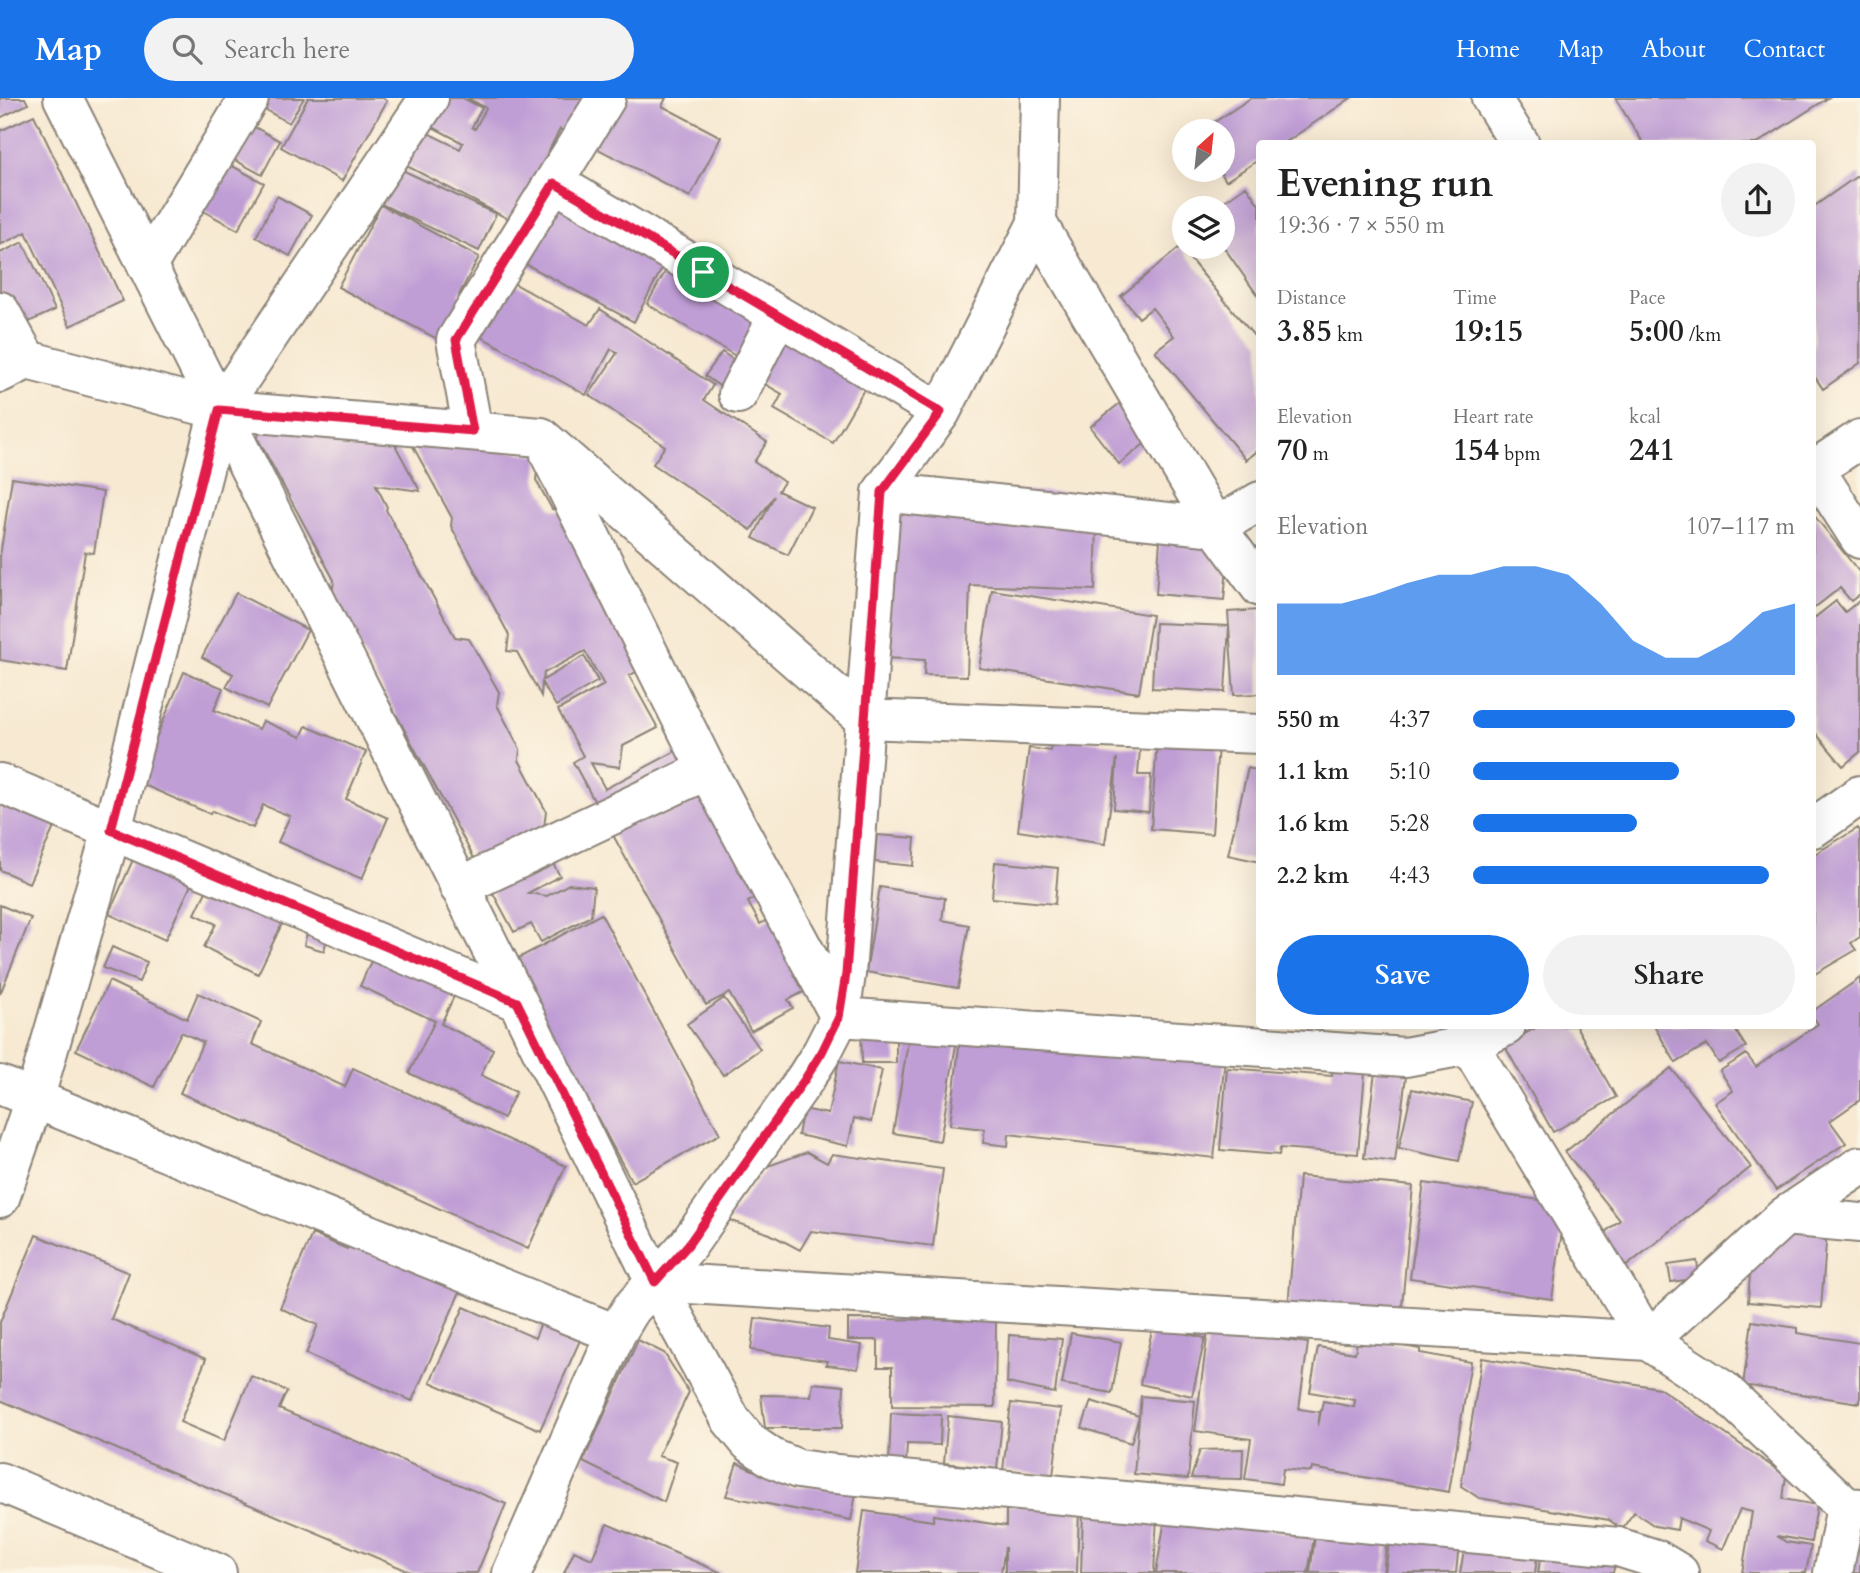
<!DOCTYPE html>
<html lang="en">
<head>
<meta charset="utf-8">
<style>
  :root { --surface:#fff; --page:#f2f2f2; --text:#222; --muted:#767676; --accent:#1a73e8 }
  body { margin:0; font-family:Cardo,serif; background:var(--page); color:var(--text); height:100vh; display:flex; flex-direction:column; font-size:26px; white-space:nowrap }
  * { box-sizing:border-box; margin:0 }
  p { font-size:23px; color:var(--muted) }
  .icon { flex:none; width:38px; height:38px; fill:none; stroke:currentColor; stroke-width:2; stroke-linecap:round; stroke-linejoin:round }
  .map { position:relative; flex:1; overflow:hidden }
  .drawer { position:absolute; left:1256px; top:42px; width:560px; height:889px; display:flex; flex-direction:column; background:var(--surface); border-radius:7px; box-shadow:0 7px 28px #0002 }
  .drawer>* { flex:none }
  .needle { width:46px; rotate:27deg }
  .buttons { position:absolute; left:1172px; top:21px; display:grid; gap:14px }
  .buttons a { display:grid; place-items:center; width:63px; height:63px; border-radius:50%; background:var(--surface); box-shadow:0 7px 28px #0002; font-size:35px }
  .pin { position:absolute; display:grid; place-items:center; width:60px; height:60px; color:#fff; margin:-30px; border:4px solid #fff; border-radius:50%; box-shadow:0 2px 7px #0007 }
  .round { display:grid; place-items:center; flex:none; width:74px; height:74px; border-radius:37px; background:var(--page) }
  .overview { display:flex; align-items:center; justify-content:space-between; height:119px; padding:0 21px }
  h1 { font-size:38px; font-weight:600; line-height:52px }
  .metrics { display:grid; grid-template-columns:repeat(3,1fr); gap:10px; height:119px; padding:7px 21px }
  .metrics div { display:grid; align-content:center }
  .metrics b { font-size:30px; font-weight:600 }
  .metrics small { font-size:19px; font-weight:400 }
  .metrics p { font-size:19px }
  .chart { height:196px; padding:14px 21px }
  .chart p { display:flex; justify-content:space-between }
  .chart svg { width:100%; height:126px; margin-top:7px; fill:var(--accent); opacity:.7 }
  .button { display:flex; gap:14px; margin-top:auto; padding:14px 21px }
  .button a { flex:1; height:80px; border-radius:42px; background:var(--accent); color:#fff; font-size:28px; font-weight:600; line-height:80px; text-align:center }
  .button a+a { background:var(--page); color:var(--text) }
  ul { padding:0 21px; list-style:none; font-size:23px }
  li { display:grid; grid-template-columns:112px 84px 1fr; align-items:center; height:52px }
  li i { height:18px; border-radius:9px; background:var(--accent) }
  header { display:flex; align-items:center; gap:42px; box-sizing:border-box; height:98px; padding:0 35px; background:var(--accent); color:#fff }
  header strong { font-size:33px }
  nav { display:flex; gap:38px; margin-inline-start:auto; font-size:24px }
  .search { width:490px; height:63px; background:var(--page); display:flex; align-items:center; gap:18px; box-sizing:border-box; padding:0 24px; border-radius:38px; color:var(--muted); font-size:26px }
  .map>svg:first-child { display:block }
  .building { fill:#bf9dd5 }
  .lines { fill:none; stroke-linecap:round; stroke-linejoin:round }
  .minor-casing { stroke:#8a8277; stroke-width:42 }
  .minor { stroke:#fff; stroke-width:38 }
  .route-casing { stroke:#fff; stroke-width:14 }
  .route { stroke:#e11d48; stroke-width:9 }
</style>
</head>
<body>
<header>
<strong>Map</strong>
<div class="search"><svg class="icon" aria-label="search" viewBox="0 0 24 24"><circle cx="10" cy="10" r="6"/><path d="M15 15l6 6"/></svg>Search here</div>
<nav><a>Home</a><a>Map</a><a>About</a><a>Contact</a></nav>
</header>
<div class="map">
<svg width="1860" height="1475" viewBox="0 0 1860 1475">
  <rect width="100%" height="100%" fill="#fcf5e5"/>
  <filter id="ink" filterUnits="userSpaceOnUse"><feTurbulence type="fractalNoise" baseFrequency=".0143" numOctaves="2"/><feDisplacementMap in="SourceGraphic" scale="14" xChannelSelector="R" yChannelSelector="G"/><feConvolveMatrix kernelMatrix="1 2 1 2 8 2 1 2 1" color-interpolation-filters="sRGB"/></filter>
  <filter id="wash" filterUnits="userSpaceOnUse"><feTurbulence type="fractalNoise" baseFrequency=".00686" numOctaves="4" result="noise"/><feDisplacementMap in="SourceGraphic" scale="28" xChannelSelector="R" yChannelSelector="G"/><feGaussianBlur stdDeviation="1.57" result="paint"/><feColorMatrix in="noise" values="0 0 0 0 0 0 0 0 0 0 0 0 0 0 0 0 0 1.4 0 .05"/><feComposite in="paint" operator="in"/></filter>
  <g filter="url(#wash)">
    <rect width="100%" height="100%" fill="#f7e9d2"/>
    <g id="blocks">
      <path class="building" d="M0,0h25l3,6 -28,14z
        M250,0h54l-15,25 -40,-22z
        M308,0h75l4,3 -45,80 -61,-34z
        M441,0h22l19,10 -10,19 3,2 11,-21 -19,-10h199l-4,8 59,31 -31,60 -130,-68 -48,92 -107,-56 17,-35 38,19 3,-6 -36,-19z
        M1251,0h100l-68,46h-23v15l-34,22 -7,-11h4v-39h-22z
        M1615,0h213l-72,46h-112z
        M229,15l51,28 -18,34 -51,-28z
        M34,17l89,186 -53,25 -44,-94 -26,13v-114z
        M206,54l58,31 -26,47 -57,-31z
        M398,70l98,46 -17,37 -98,-47z
        M1860,76v189l-37,26 -10,-15v-167z
        M560,77l118,63 -44,84 -118,-63z
        M1246,88l14,20v93l-37,-53v-38h-9z
        M277,98l35,19 -22,41 -34,-19z
        M381,107l98,52 -20,38 5,3 -23,43 -103,-54z
        M23,144l32,68 -55,25v-82z
        M682,144l191,132 -40,69 -59,-34 8,-15 -33,-19 -15,21 -29,-20 17,-24 26,18 3,-5 -104,-61z
        M1180,149l80,96v106l-14,11 -91,-109 19,-15 -22,-28 -13,10 -18,-22z
        M499,177l90,50 11,-16 113,76 -9,15 63,42 -13,20 30,20 -6,9 34,16 -24,48 -35,-17 21,-42 -23,34 -98,-66 12,-18 -76,-51 28,-42 -6,-4 -25,46 -117,-65z
        M262,300l120,23 38,70 -44,-6 11,22 -1,3 69,127 14,2 30,53 -2,13 23,44 -1,11 27,51 -4,33 18,32 -32,17 19,3 22,-12 25,3 -3,29 -50,26 -10,-18 -17,8 -182,-336 2,-16 -76,-141z
        M1124,302l29,37 -34,27 -29,-37z
        M409,341l130,16 -3,25 16,29 19,3 79,152 -21,12 29,52 -35,18 -3,21 -29,-4 14,26 82,-44 79,147 -18,10 12,22 13,-7 38,71 -23,12 5,8 -42,23 -22,-38 -23,12 -133,-243 10,-6 -25,-46 46,-25 -19,-34 -41,22 -1,7 41,-24 14,25 -42,25 -14,-23 -1,13 -24,-44 -10,-1 2,-16 -58,-109 1,-8z
        M12,380l91,14 -9,61 -9,-1 -18,119 -67,-11v-104z
        M892,387l206,9 -3,96 -125,-5 -3,91 -43,-1 1,-15 -40,-2z
        M1162,416l67,30 -5,56 -68,-6z
        M1813,416l47,59v21l-9,7 -11,-13 -27,21z
        M992,492l160,25 -13,78 -160,-25z
        M236,495l72,37 -41,78 -41,-21 7,-13 -31,-17z
        M1860,502v152l-17,14 -30,-36v-111l23,-18 9,11z
        M1260,512v84l-26,1 -6,-83z
        M1155,525l74,3 -4,66 -73,-4z
        M184,574l39,16 -9,22 45,19 4,-8 38,16 5,-11 60,26 -20,47 42,19 -26,61 -84,-37 12,-26 -27,-11 -10,23 -41,-17 -2,3 -73,-32z
        M1053,638l87,12 -2,27h13l-2,37 -35,-3 3,-51 -12,86 -87,-13 11,-83 21,3z
        M1157,642l61,4 -6,90 -61,-5z
        M1248,670l12,3v91l-32,-7z
        M0,689l60,27 -31,69 -29,-13z
        M1858,730l2,3v106l-9,6 5,7 -43,25v-120z
        M877,737l38,3 -2,28 -38,-4z
        M142,741l58,27 -35,74 -56,-26z
        M995,764l63,6 -3,36 -63,-6z
        M217,771l74,36 -33,69 -54,-27 12,-23 -21,-10z
        M880,789l65,11 -3,22 27,5 -11,63 -92,-16z
        M0,807l31,13 -31,76z
        M601,816l119,220 -88,48 -119,-221z
        M310,823l20,5 -6,25 -20,-6z
        M379,845l82,38 -20,43 52,25 -12,26 35,17 -13,26 -94,-45 26,-52 -75,-35z
        M112,849l35,15 -8,20 -36,-14z
        M1860,880v122l-30,21 16,22 -70,47 -61,-87 18,-12 -13,-20 26,-17 10,13 62,-43 -5,-7v-6z
        M109,883l78,38 11,-26 63,29 -9,22 93,43 8,-19 213,98 -38,83 -279,-127 -1,1 -68,-30 23,-51 -22,-10 -27,55 -78,-37z
        M724,900l36,51 -37,26 -36,-51z
        M896,928v37h-34l-1,-36z
        M1539,928h37l40,71 -63,35 -49,-87z
        M1654,928h83l-3,2 12,19 -27,16 -12,-19 -31,19z
        M961,931l264,30 -11,99 -205,-24 -1,12 -25,-3 2,-14 -35,-4z
        M909,938l47,8 -16,97 -47,-8z
        M1333,961l33,2 -8,93 -78,-6 -1,7 -59,-5 7,-82 105,8z
        M839,963l43,9 -11,52 -17,-4 -6,28 -50,-11 5,-26 25,5z
        M1376,966l31,4 -12,94 -31,-4z
        M1671,970l80,99 -127,101 -25,-31 21,-17 -55,-68z
        M1412,991l60,13 -13,59 -60,-13z
        M807,1054l20,11 5,-9 111,15 -10,77 -122,-15 -11,19 -30,-16 -42,-14 40,-54z
        M1299,1078l114,10 -12,131 -113,-10z
        M1424,1085l142,21 -14,95 -142,-21z
        M1829,1107l-8,103 -73,-6 6,-84 37,3z
        M312,1136l35,15 6,-12 110,48 -51,116 -106,-47 12,-29 -38,-17z
        M36,1137l93,38 -18,46 95,40 -26,63 44,19 27,-65 36,15 -8,18 227,95 -29,69h-64l-413,-173v-78z
        M1697,1163l2,17 -28,4 -3,-17z
        M464,1209l71,31 7,-18 39,18 -41,92 -110,-48z
        M755,1220l74,10 -1,12 34,5 -4,24 -32,-4 1,-4 -76,-11z
        M848,1221l148,1 -1,87 -103,-1v-39h-14v-27h-30z
        M1752,1223l45,7v5l63,10v60l-117,-18z
        M1153,1228l52,12 -13,58 -52,-12z
        M1208,1232l100,13 -9,66 21,3 -2,14 5,-25 31,6 1,-7 -45,-8 8,-45 37,6 3,-15 62,11v4l51,9 -22,130 -137,-24 -1,4 -28,-3 -2,15 -36,-5 6,-40 -56,-8z
        M1071,1235l50,9 -9,51 -50,-9z
        M1009,1237l53,4 -7,54 -48,-10z
        M638,1242l26,13 25,39 -31,64 19,6 -13,40 -81,-40z
        M1482,1260l177,30 127,88 -3,23 34,6 -6,37 -34,-6 9,6 25,4 -5,27h-64l10,-61 -12,-3 -17,40 -18,-8 4,-10 -30,-13 -2,12 -22,-4 -21,-14 -12,17 -13,-9 -130,-22 -18,-12z
        M813,1285l31,3 -2,42h-77l-4,-33 50,1z
        M1141,1298l54,5 -7,78 -54,-5z
        M1091,1303l48,15 -8,27 -49,-15z
        M1011,1305l50,6 -8,67 -50,-6z
        M891,1315l50,2 -1,30 -33,-1 -1,18h-17z
        M948,1318l54,6 -5,47 -53,-6z
        M1243,1351l-1,30 -51,-1 9,-28z
        M737,1365l52,23 68,3 -6,31 -125,-24z
        M1006,1407l73,3 -2,65h-72v-26l-4,26h-146l9,-62 69,10 1,-6 72,11z
        M1083,1415l74,3 -3,57h-73z
        M1166,1415l148,24 -6,36h-152z
        M1860,1424v51h-9z
        M607,1426l115,49h-158l10,-22 18,8z
        M1316,1431l71,9 -4,35h-73z
        M1390,1437l69,8 -3,30h-71z
        M1466,1441l72,11 -3,23h-75z
        M1542,1448l74,11 -3,16h-75z"/>
    </g>
  </g>
  <g filter="url(#ink)">
    <use href="#blocks" fill-opacity="0" stroke="#8a8277" stroke-width="2"/>
    <g class="lines">
      <g class="minor-casing">
        <path id="minor" d="M63,0l455,904 137,280 76,138 18,22 23,16 26,11 28,4 792,74 38,12 23,14
          M1491,0l29,46
          M554,84l387,230
          M1037,125l179,304 44,60
          M147,168l102,-168
          M0,213l27,49
          M0,275l27,-13 192,50 322,27 323,282 396,15
          M738,296l39,-77
          M473,333l-17,-91 150,-242
          M550,357l157,315 133,247 565,40 64,-12 37,-19
          M1813,368l47,73
          M1813,372l47,-31
          M882,394l334,35 44,-26
          M0,685l518,219
          M1813,730l47,-33
          M459,789l248,-117
          M1464,928l5,19 179,296 75,49 123,117 14,1
          M0,987l616,249
          M0,1100l34,-98 78,-270 107,-420 210,-312
          M1785,1118l75,7
          M655,1184l993,59 137,-125 75,-50
          M0,1384l217,91
          M512,1475l104,-239 15,-25 57,-64 117,-166 17,-27 18,-35 6,-43 36,-482 59,-80 96,-189 3,-125
          M1833,1475l13,-66"/>
      </g>
      <use href="#minor" class="minor"/>
    </g>
  </g>
  <g class="lines" filter="url(#ink)">
    <g class="route-casing">
      <path id="route" d="M554,85l387,229 -59,80 -36,482 -7,43 -17,35 -17,27 -117,166 -33,37 -138,-280 -406,-172 108,-420 254,21 -17,-91z"/>
    </g>
    <use href="#route" class="route"/>
  </g>
</svg>
<div class="buttons">
<a><svg class="needle" viewBox="-14 -14 28 28"><path d="M0-13l5 13h-10z" fill="#e53935"/><path d="M0 13l5-13h-10z" fill="#767676"/></svg></a>
<a><svg class="icon" aria-label="layers" viewBox="0 0 24 24"><path d="M12 4l9 5-9 5-9-5zM3 14l9 5 9-5"/></svg></a>
</div>
<div class="pin" style="left:703px;top:174px;background:#1e9e55"><svg class="icon" aria-label="arrive" viewBox="0 0 24 24"><path d="M6 21V4h12l-3 4 3 4H6"/></svg></div>
<section class="drawer">
<div class="overview"><div><h1>Evening run</h1><p>19:36 · 7 × 550 m</p></div><a class="round"><svg class="icon" aria-label="share" viewBox="0 0 24 24"><path d="M12 15V3M7 8l5-5 5 5M5 13v7h14v-7"/></svg></a></div>
<div class="metrics">
<div><p>Distance</p><b>3.85<small> km</small></b></div>
<div><p>Time</p><b>19:15</b></div>
<div><p>Pace</p><b>5:00<small> /km</small></b></div>
</div>
<div class="metrics">
<div><p>Elevation</p><b>70<small> m</small></b></div>
<div><p>Heart rate</p><b>154<small> bpm</small></b></div>
<div><p>kcal</p><b>241</b></div>
</div>
<div class="chart"><p><span>Elevation</span>107–117 m</p>
<svg viewBox="0 0 160 44" preserveAspectRatio="none"><path d="M0 44V19L10 19L20 19L30 16L40 12L50 9L60 9L70 6L80 6L90 9L100 19L110 32L120 38L130 38L140 32L150 22L160 19V44z"/></svg>
</div>
<ul>
<li><b>550 m</b>4:37<i style="width:100%"></i></li>
<li><b>1.1 km</b>5:10<i style="width:64%"></i></li>
<li><b>1.6 km</b>5:28<i style="width:51%"></i></li>
<li><b>2.2 km</b>4:43<i style="width:92%"></i></li>
</ul>
<div class="button"><a>Save</a><a>Share</a></div>
</section>
</div>
</body>
</html>
